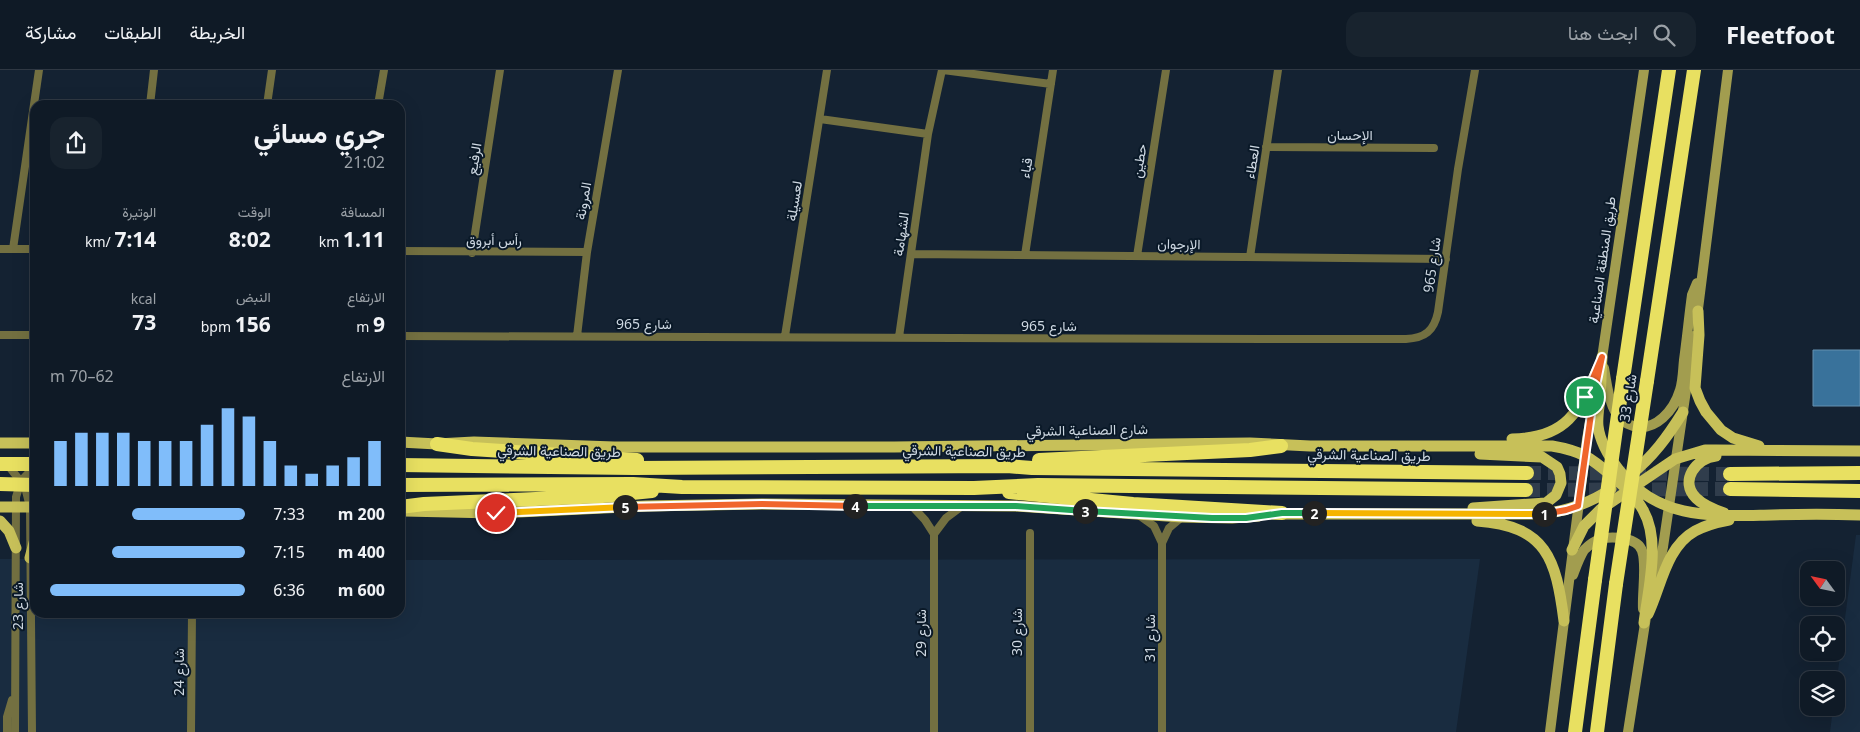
<!DOCTYPE html>
<html lang="ar">
<head>
<meta charset="utf-8">
<style>
  :root { --surface:#0f1a26; --page:#18232e; --text:#f1f3f6; --muted:#9ba1a7; --line:#2f3843; --accent:#80bdfa }
  body { margin:0; font-family:"Noto Sans",Vazirmatn,sans-serif; background:var(--page); color:var(--text); direction:rtl; height:100vh; display:flex; flex-direction:column; font-size:19px; white-space:nowrap }
  * { box-sizing:border-box; margin:0 }
  p { font-size:16px; color:var(--muted) }
  .icon { flex:none; width:28px; height:28px; fill:none; stroke:currentColor; stroke-width:2; stroke-linecap:round; stroke-linejoin:round }
  .map { position:relative; flex:1; overflow:hidden; direction:ltr }
  .drawer { position:absolute; left:30px; top:30px; width:375px; height:518px; display:flex; flex-direction:column; background:var(--surface); border-radius:15px; box-shadow:0 5px 20px #0002,0 0 0 1px var(--line); direction:rtl }
  .drawer>* { flex:none }
  .needle { width:32px; rotate:303deg }
  .fabs { position:absolute; left:1800px; top:491px; display:grid; gap:10px }
  .fabs a { display:grid; place-items:center; width:45px; height:45px; border-radius:10px; background:var(--surface); box-shadow:0 5px 20px #0002,0 0 0 1px var(--line); font-size:25px }
  .pin { position:absolute; display:grid; place-items:center; width:42px; height:42px; color:#fff; margin:-21px; border:2px solid #fff; border-radius:50%; box-shadow:0 1px 5px #0007 }
  .km { position:absolute; width:25px; height:25px; margin:-12px; border-radius:50%; background:#222; color:#fff; font-size:14px; line-height:25px; text-align:center }
  .round { display:grid; place-items:center; flex:none; width:52px; height:52px; border-radius:15px; background:var(--page) }
  .overview { display:flex; align-items:center; justify-content:space-between; height:85px; padding:0 20px }
  h1 { font-size:28px; font-weight:700; line-height:38px }
  .metrics { display:grid; grid-template-columns:repeat(3,1fr); gap:8px; height:85px; padding:5px 20px }
  .metrics div { display:grid; align-content:center }
  .metrics b { font-size:21px; font-weight:700 }
  .metrics small { font-size:14px; font-weight:400 }
  .metrics p { font-size:14px }
  .chart { height:140px; padding:10px 20px }
  .chart p { display:flex; justify-content:space-between }
  .chart svg { width:100%; height:90px; margin-top:5px; stroke:var(--accent); stroke-width:6 }
  ul { padding:0 20px; list-style:none; font-size:16px }
  li { display:grid; grid-template-columns:80px 60px 1fr; align-items:center; height:38px }
  li i { height:12px; border-radius:6px; background:var(--accent) }
  header { display:flex; align-items:center; gap:30px; box-sizing:border-box; height:70px; padding:0 25px; background:var(--surface); border-bottom:1px solid var(--line) }
  header strong { font-size:24px }
  nav { display:flex; gap:28px; margin-inline-start:auto; font-size:18px }
  .search { width:350px; height:45px; background:var(--page); display:flex; align-items:center; gap:12px; box-sizing:border-box; padding:0 18px; border-radius:15px; color:var(--muted); font-size:19px }
  .map>svg:first-child { display:block }
  .built { fill:#192c40 }
  .water { fill:#39729b; stroke:#6590b0 }
  .lines { fill:none; stroke-linecap:round; stroke-linejoin:round }
  .highway-tunnel { stroke:#303d4c; stroke-width:14; stroke-dasharray:14 7; stroke-linecap:butt }
  .street { stroke:#737041; stroke-width:8 }
  .secondary { stroke:#a29d4f; stroke-width:10 }
  .primary { stroke:#c7c059; stroke-width:11 }
  .highway { stroke:#e8e061; stroke-width:14 }
  .highway-bridge { stroke:#e8e061; stroke-width:14 }
  .split-1-casing { stroke:#fff; stroke-width:10 }
  .split-2-casing { stroke:#fff; stroke-width:10 }
  .split-3-casing { stroke:#fff; stroke-width:10 }
  .split-4-casing { stroke:#fff; stroke-width:10 }
  .split-5-casing { stroke:#fff; stroke-width:10 }
  .split-6-casing { stroke:#fff; stroke-width:10 }
  .split-1 { stroke:#f0652b; stroke-width:6 }
  .split-2 { stroke:#f5b400; stroke-width:6 }
  .split-3 { stroke:#22a559; stroke-width:6 }
  .split-4 { stroke:#22a559; stroke-width:6 }
  .split-5 { stroke:#f0652b; stroke-width:6 }
  .split-6 { stroke:#f5b400; stroke-width:6 }
  .labels { text-anchor:middle; stroke-width:4; stroke-linejoin:round; paint-order:stroke }
  .street-label { font-size:14px; fill:#cdd7e1; stroke:#0a1928 }
</style>
</head>
<body>
<header>
<strong>Fleetfoot</strong>
<div class="search"><svg class="icon" aria-label="search" viewBox="0 0 24 24"><circle cx="10" cy="10" r="6"/><path d="M15 15l6 6"/></svg>ابحث هنا</div>
<nav><a>الخريطة</a><a>الطبقات</a><a>مشاركة</a></nav>
</header>
<div class="map">
<svg width="1860" height="662" viewBox="0 0 1860 662">
  <rect width="100%" height="100%" fill="#142232"/>
  <path class="built" d="M1856,465h4v197h-30l3,-24h3v-22z
    M0,489h35v53h365v-52l1080,-1 -24,173h-1456z"/>
  <path class="water" d="M1813,280h47v56h-47z"/>
  <g class="lines">
    <path class="highway-tunnel" d="M1527,403l203,1
      M1526,420l204,-1"/>
    <path class="street" d="M943,0l108,14
      M150,35l4,-35
      M267,35l5,-35
      M378,35l6,-35
      M820,49l108,15
      M1266,77l168,1
      M0,179h35
      M13,179l26,-179
      M400,181l187,1
      M472,183l28,-183
      M911,184l535,5
      M1025,185l28,-185
      M1137,186l29,-186
      M1250,187l28,-187
      M0,265h35
      M400,266l866,3h140c19,-1 28,-8 32,-27l20,-143 17,-99
      M577,266l10,-84 31,-182
      M785,266l42,-266
      M899,267l29,-203 14,-64
      M7,394l18,23 5,20 2,225
      M912,436l13,14 9,14v198
      M1140,446l14,10 8,17v189
      M1030,463v199
      M934,464l12,-16 16,-12
      M1162,473l7,-15 13,-11
      M7,662v-15l5,-17
      M15,662l1,-235 5,-16 14,-15
      M191,662l1,-120"/>
    <path class="secondary" d="M1697,247l31,-247
      M1601,295l43,-295
      M1604,298c4,21 5,51 29,58 23,6 41,-16 47,-36 3,-9 3,-21 4,-30 3,-22 5,-43 8,-65l5,-12
      M1573,505c3,-8 6,-17 11,-25 4,-4 11,-9 16,-11 12,-3 38,-2 42,12 5,13 0,42 1,58
      M1656,511l7,-34 31,-211
      M1550,662l37,-293 11,-60
      M1628,662l18,-115"/>
    <path class="primary" d="M1698,241l1,24 -4,53 5,13 6,11 15,18 12,8 26,8
      M1602,287c-1,14 -1,28 -2,42 -1,9 -3,18 -2,27 2,17 11,31 21,44 40,51 95,46 153,45 30,-1 59,-1 88,0
      M1512,369c55,-1 67,-27 87,-73
      M400,372l37,2 37,-2 140,5h280l356,-4 60,3h242c29,5 38,11 60,30 11,9 24,21 31,34 18,31 5,79 1,113
      M0,373h35
      M1716,386c-20,2 -37,25 -20,42 7,7 19,12 28,15
      M1630,405c23,-18 38,-39 53,-63
      M0,437h35
      M1473,438l73,-5 10,-8 5,-12 -1,-9 -3,-7 -15,-10 -62,-3
      M404,441l91,2 151,-7 116,-2 254,2 166,11 50,1 27,-2
      M1275,444h267c25,-3 48,-11 69,-25
      M0,451l9,10 7,17
      M1477,451c70,5 79,38 87,100
      M1572,480l12,-24 17,-17 74,-50 30,-9h11l144,1
      M30,488l5,-19
      M1648,544c13,-27 18,-67 47,-83 11,-6 23,-9 34,-11"/>
    <path class="highway" d="M1623,309l46,-309
      M1647,311l47,-311
      M437,374l35,5 165,11
      M1039,390l211,-10 31,-4
      M400,395l234,3 373,-2 25,2 495,5
      M1730,404l130,-1
      M400,415l233,-1 49,3 292,1 64,-3 488,5
      M1730,419l130,2
      M1009,422l124,12 149,9
      M400,437l24,-3 178,-8 50,-5
      M1575,662l20,-152
      M1597,662l19,-148"/>
    <path class="highway-bridge" d="M0,394h35
      M0,414l35,1
      M1595,510l28,-201
      M1616,514l31,-203"/>
  </g>
  <g class="lines">
    <g class="split-1-casing">
      <path id="split-1" d="M1544,444l22,-4 12,-4 15,-106 9,-43 -17,40"/>
    </g>
    <g class="split-2-casing">
      <path id="split-2" d="M1314,443l230,1"/>
    </g>
    <g class="split-3-casing">
      <path id="split-3" d="M1085,441l127,7h34l36,-5h32"/>
    </g>
    <g class="split-4-casing">
      <path id="split-4" d="M855,436h161l69,5"/>
    </g>
    <g class="split-5-casing">
      <path id="split-5" d="M625,437l137,-3 93,2"/>
    </g>
    <g class="split-6-casing">
      <path id="split-6" d="M496,443l129,-6"/>
    </g>
    <use href="#split-1" class="split-1"/>
    <use href="#split-2" class="split-2"/>
    <use href="#split-3" class="split-3"/>
    <use href="#split-4" class="split-4"/>
    <use href="#split-5" class="split-5"/>
    <use href="#split-6" class="split-6"/>
  </g>
  <g class="labels">
    <g class="street-label">
      <text x="1350" y="70">الإحسان</text>
      <text transform="translate(474 89) rotate(-81)" y="5">الرفيع</text>
      <text transform="translate(1139 91) rotate(-81)" y="5">حطين</text>
      <text transform="translate(1252 92) rotate(-81)" y="5">العطاء</text>
      <text transform="translate(1026 98) rotate(-81)" y="5">قباء</text>
      <text transform="translate(583 131) rotate(-80)" y="5">المرونة</text>
      <text transform="translate(794 131) rotate(-81)" y="5">لعسيلة</text>
      <text transform="translate(901 164) rotate(-82)" y="5">الشهامة</text>
      <text x="494" y="175">رأس أبروق</text>
      <text transform="translate(1179 174) rotate(1)" y="5">الإرجوان</text>
      <text transform="translate(1602 190) rotate(-82)" y="5">طريق المنطقة الصناعية</text>
      <text transform="translate(1432 195) rotate(-82)" y="5">شارع 965</text>
      <text x="644" y="259">شارع 965</text>
      <text x="1049" y="261">شارع 965</text>
      <text transform="translate(1628 328) rotate(-81)" y="5">شارع 33</text>
      <text transform="translate(1087 360) rotate(-1)" y="5">شارع الصناعية الشرقي</text>
      <text transform="translate(559 381) rotate(1)" y="5">طريق الصناعية الشرقي</text>
      <text transform="translate(964 381) rotate(1)" y="5">طريق الصناعية الشرقي</text>
      <text transform="translate(1369 385) rotate(1)" y="5">طريق الصناعية الشرقي</text>
      <text transform="translate(18 536) rotate(-90)" y="5">شارع 23</text>
      <text transform="translate(1017 562) rotate(-90)" y="5">شارع 30</text>
      <text transform="translate(921 563) rotate(-90)" y="5">شارع 29</text>
      <text transform="translate(1150 568) rotate(-90)" y="5">شارع 31</text>
      <text transform="translate(179 602) rotate(-90)" y="5">شارع 24</text>
    </g>
  </g>
</svg>
<div class="fabs">
<a><svg class="needle" viewBox="-14 -14 28 28"><path d="M0-13l5 13h-10z" fill="#e53935"/><path d="M0 13l5-13h-10z" fill="#9ba1a7"/></svg></a>
<a><svg class="icon" aria-label="locate" viewBox="0 0 24 24"><circle cx="12" cy="12" r="6"/><path d="M12 2v4M12 18v4M2 12h4M18 12h4"/></svg></a>
<a><svg class="icon" aria-label="layers" viewBox="0 0 24 24"><path d="M12 4l9 5-9 5-9-5zM3 14l9 5 9-5"/></svg></a>
</div>
<div class="pin" style="left:1585px;top:327px;background:#1e9e55"><svg class="icon" aria-label="arrive" viewBox="0 0 24 24"><path d="M6 21V4h12l-3 4 3 4H6"/></svg></div>
<div class="pin" style="left:496px;top:443px;background:#d93025"><svg class="icon" aria-label="check" viewBox="0 0 24 24"><path d="M5 12l5 5 9-10"/></svg></div>
<b class="km" style="left:1544px;top:444px">1</b>
<b class="km" style="left:1314px;top:443px">2</b>
<b class="km" style="left:1085px;top:441px">3</b>
<b class="km" style="left:855px;top:436px">4</b>
<b class="km" style="left:625px;top:437px">5</b>
<section class="drawer">
<div class="overview"><div><h1>جري مسائي</h1><p>21:02</p></div><a class="round"><svg class="icon" aria-label="share" viewBox="0 0 24 24"><path d="M12 15V3M7 8l5-5 5 5M5 13v7h14v-7"/></svg></a></div>
<div class="metrics">
<div><p>المسافة</p><b>1.11<small> km</small></b></div>
<div><p>الوقت</p><b>8:02</b></div>
<div><p>الوتيرة</p><b>7:14<small> /km</small></b></div>
</div>
<div class="metrics">
<div><p>الارتفاع</p><b>9<small> m</small></b></div>
<div><p>النبض</p><b>156<small> bpm</small></b></div>
<div><p>kcal</p><b>73</b></div>
</div>
<div class="chart"><p><span>الارتفاع</span>62–70 m</p>
<svg viewBox="0 0 160 44" preserveAspectRatio="none"><path d="M5 44V22M15 44V18M25 44V18M35 44V18M45 44V22M55 44V22M65 44V22M75 44V14M85 44V6M95 44V10M105 44V22M115 44V34M125 44V38M135 44V34M145 44V30M155 44V22"/></svg>
</div>
<ul>
<li><b>200 m</b>7:33<i style="width:58%"></i></li>
<li><b>400 m</b>7:15<i style="width:68%"></i></li>
<li><b>600 m</b>6:36<i style="width:100%"></i></li>
</ul>
</section>
</div>
</body>
</html>
